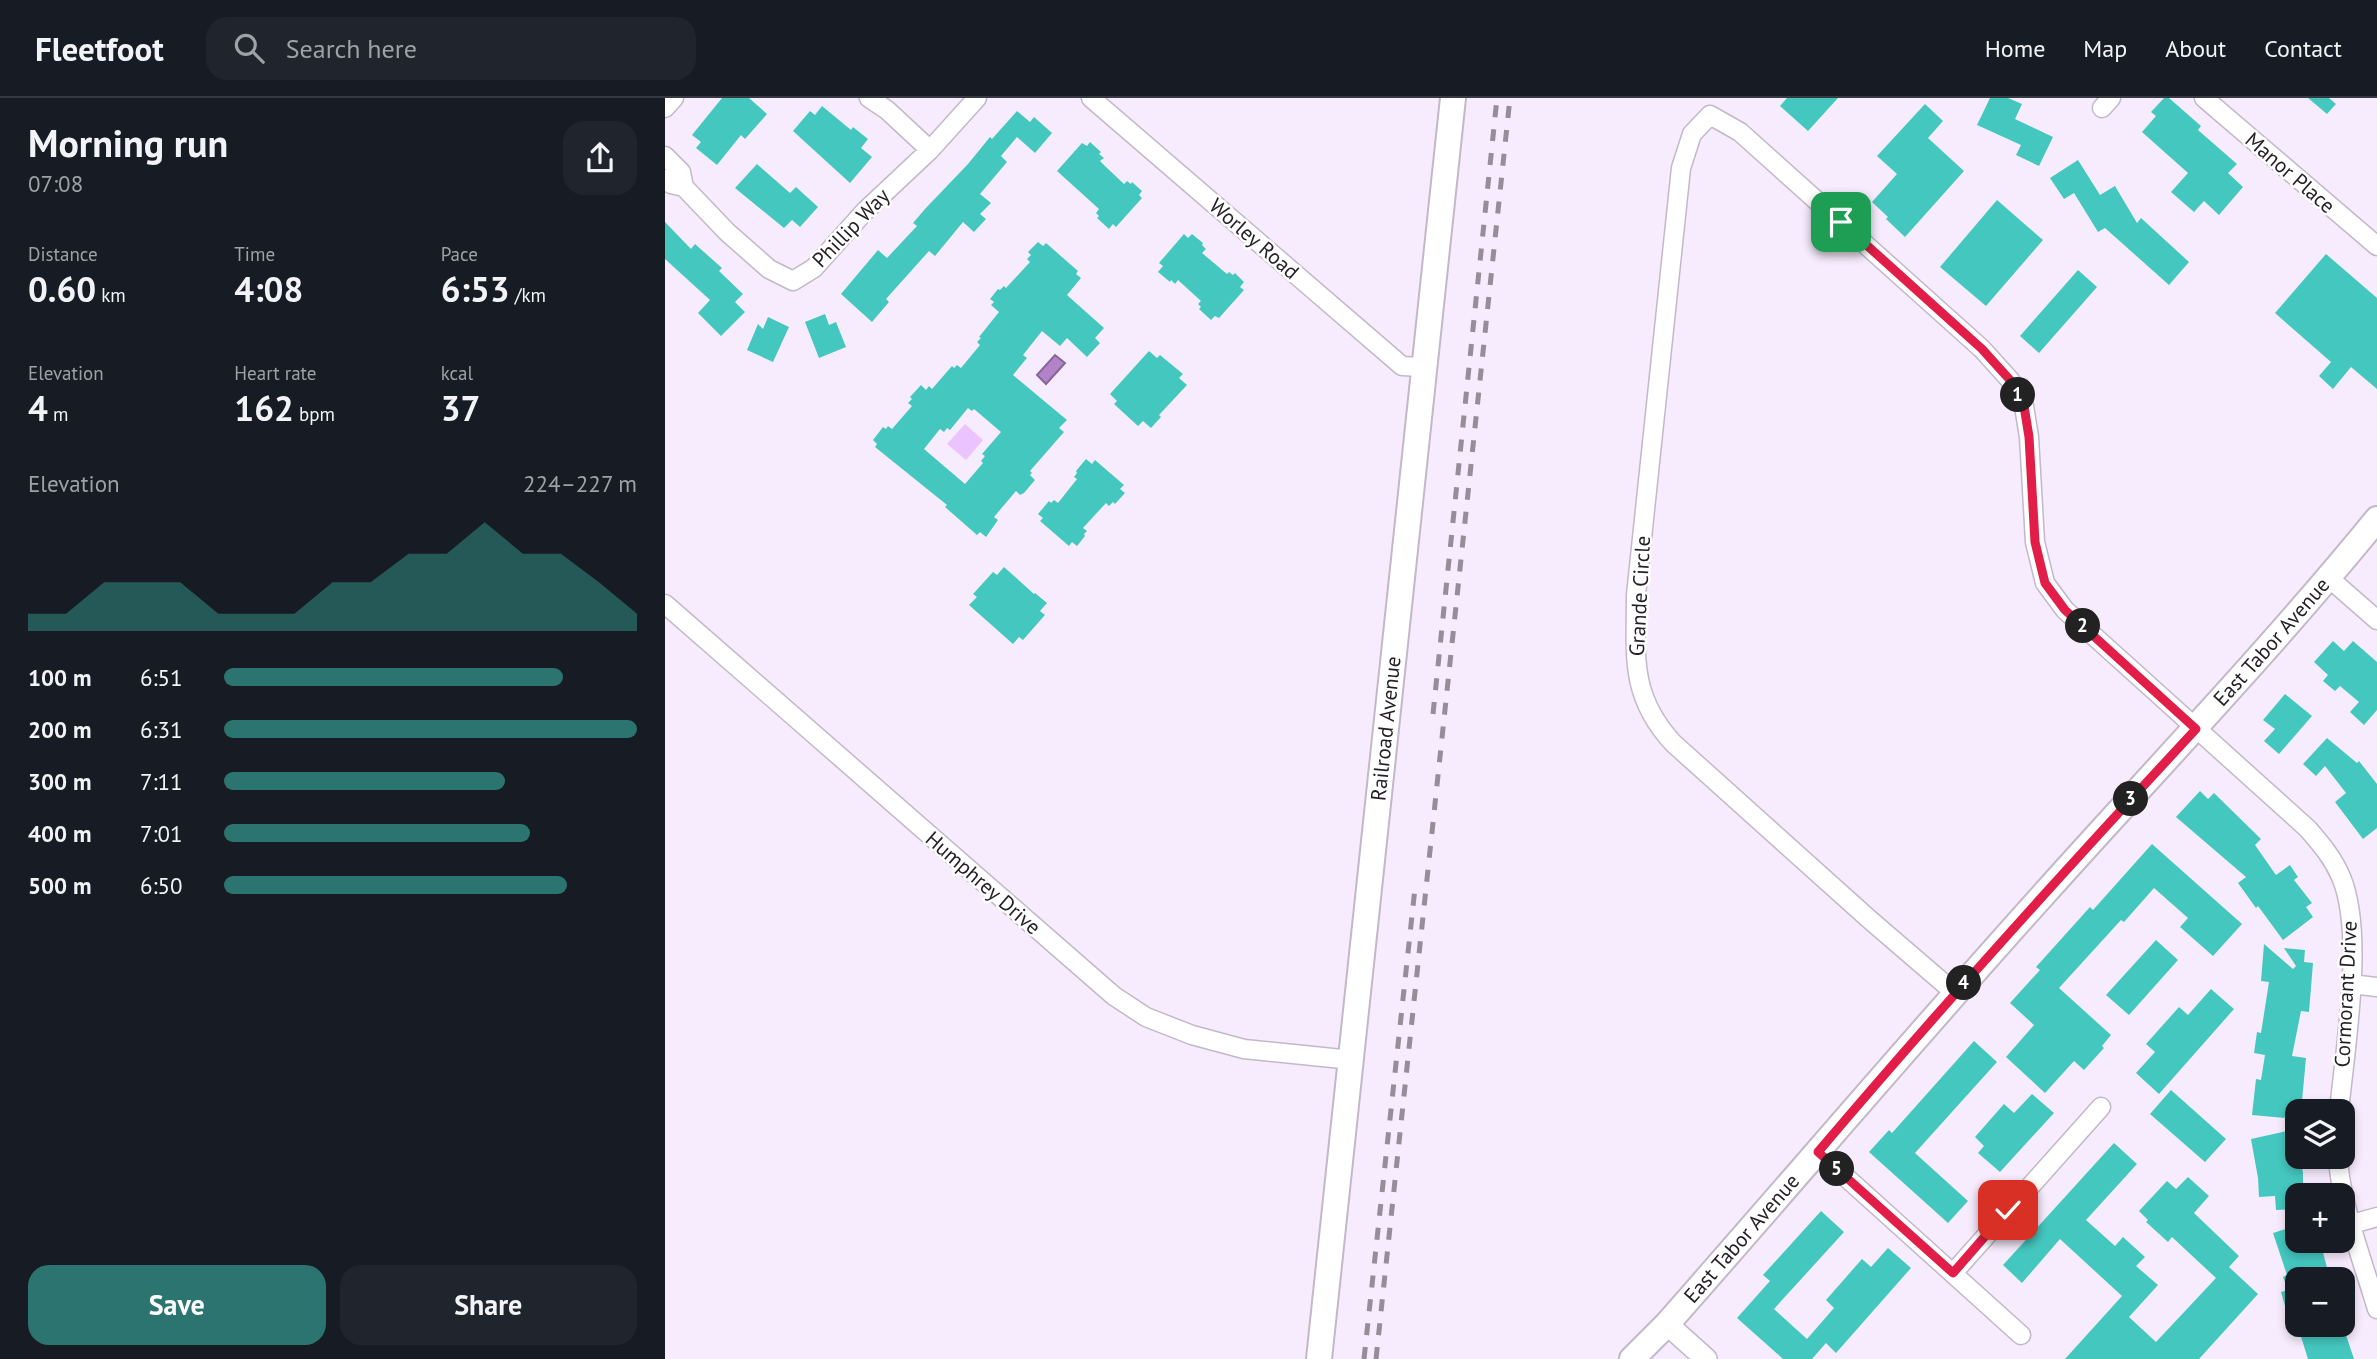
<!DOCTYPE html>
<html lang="en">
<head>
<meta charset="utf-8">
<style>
  :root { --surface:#171b24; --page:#20242c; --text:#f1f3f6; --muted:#9ea1a6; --line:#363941; --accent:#2b746f }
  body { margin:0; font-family:"PT Sans",sans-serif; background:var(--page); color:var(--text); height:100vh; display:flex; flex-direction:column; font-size:26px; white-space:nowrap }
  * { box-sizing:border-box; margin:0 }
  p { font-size:23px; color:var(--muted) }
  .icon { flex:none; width:38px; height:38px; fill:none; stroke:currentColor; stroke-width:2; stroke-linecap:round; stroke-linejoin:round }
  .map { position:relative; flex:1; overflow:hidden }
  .panel { display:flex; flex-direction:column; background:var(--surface); width:665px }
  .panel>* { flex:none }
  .fabs { position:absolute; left:1620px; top:1001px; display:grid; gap:14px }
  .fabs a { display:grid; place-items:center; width:70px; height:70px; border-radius:14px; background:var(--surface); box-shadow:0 4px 10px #0003; font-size:35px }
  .pin { position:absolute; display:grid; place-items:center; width:60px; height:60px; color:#fff; margin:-30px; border-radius:14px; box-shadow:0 4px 10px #0006 }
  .km { position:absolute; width:35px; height:35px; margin:-18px; border-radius:50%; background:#222; color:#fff; font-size:19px; line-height:35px; text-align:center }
  .round { display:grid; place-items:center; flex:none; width:74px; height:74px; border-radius:21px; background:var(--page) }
  .overview { display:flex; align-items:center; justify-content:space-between; height:119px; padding:0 28px }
  h1 { font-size:38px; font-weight:700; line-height:52px }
  .metrics { display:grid; grid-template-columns:repeat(3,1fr); gap:10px; height:119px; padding:7px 28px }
  .metrics div { display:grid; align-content:center }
  .metrics b { font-size:35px; font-weight:700 }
  .metrics small { font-size:19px; font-weight:400 }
  .metrics p { font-size:19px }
  .chart { height:196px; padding:14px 28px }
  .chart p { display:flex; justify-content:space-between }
  .chart svg { width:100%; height:126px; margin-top:7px; fill:var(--accent); opacity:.7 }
  .primary-button { display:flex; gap:14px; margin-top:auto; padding:14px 28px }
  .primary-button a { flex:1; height:80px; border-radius:21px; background:var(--accent); color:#fff; font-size:28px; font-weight:700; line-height:80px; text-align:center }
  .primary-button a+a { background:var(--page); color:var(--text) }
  ul { padding:0 28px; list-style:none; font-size:23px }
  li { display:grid; grid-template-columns:112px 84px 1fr; align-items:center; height:52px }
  li i { height:18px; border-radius:9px; background:var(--accent) }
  header { display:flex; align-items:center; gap:42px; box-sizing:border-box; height:98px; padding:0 35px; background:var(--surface); border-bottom:2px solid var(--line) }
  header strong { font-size:33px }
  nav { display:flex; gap:38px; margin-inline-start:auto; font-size:24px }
  .search { width:490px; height:63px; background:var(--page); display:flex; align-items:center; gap:18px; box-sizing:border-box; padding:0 24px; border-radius:21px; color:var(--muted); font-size:26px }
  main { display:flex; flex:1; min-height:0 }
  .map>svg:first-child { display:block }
  .green { fill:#ebc3fe }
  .water { fill:#b383c9; stroke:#886598; stroke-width:2 }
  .building { fill:#44c7bf; fill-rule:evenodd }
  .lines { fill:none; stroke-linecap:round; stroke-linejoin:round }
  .minor-casing { stroke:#c3b8c8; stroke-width:21 }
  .tertiary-casing { stroke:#c3b8c8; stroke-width:24 }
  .secondary-casing { stroke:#c3b8c8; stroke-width:28 }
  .minor { stroke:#fff; stroke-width:18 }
  .tertiary { stroke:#fff; stroke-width:21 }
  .secondary { stroke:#fff; stroke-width:24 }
  .rail { stroke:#958d99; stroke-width:5; stroke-dasharray:12 12; stroke-linecap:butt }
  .route-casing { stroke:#fff; stroke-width:14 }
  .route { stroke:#e11d48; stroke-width:9 }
  .labels { text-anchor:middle; stroke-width:5; stroke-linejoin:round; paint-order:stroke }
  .street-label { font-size:21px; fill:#231f25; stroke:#fff }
</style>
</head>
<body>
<header>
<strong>Fleetfoot</strong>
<div class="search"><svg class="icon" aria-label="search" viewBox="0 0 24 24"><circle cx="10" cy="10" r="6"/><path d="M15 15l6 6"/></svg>Search here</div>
<nav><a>Home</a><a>Map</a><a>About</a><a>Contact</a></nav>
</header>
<main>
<section class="panel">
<div class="overview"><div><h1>Morning run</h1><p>07:08</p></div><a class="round"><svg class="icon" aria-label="share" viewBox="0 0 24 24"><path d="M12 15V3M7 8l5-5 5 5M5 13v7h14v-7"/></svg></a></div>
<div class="metrics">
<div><p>Distance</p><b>0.60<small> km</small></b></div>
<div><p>Time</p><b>4:08</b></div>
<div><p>Pace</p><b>6:53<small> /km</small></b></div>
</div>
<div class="metrics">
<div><p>Elevation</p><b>4<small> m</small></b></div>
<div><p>Heart rate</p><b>162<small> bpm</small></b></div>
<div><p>kcal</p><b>37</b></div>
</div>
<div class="chart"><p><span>Elevation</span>224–227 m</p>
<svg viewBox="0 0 160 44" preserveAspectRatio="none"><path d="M0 44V38L10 38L20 27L30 27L40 27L50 38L60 38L70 38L80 27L90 27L100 17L110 17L120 6L130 17L140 17L150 27L160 38V44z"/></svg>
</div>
<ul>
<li><b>100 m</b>6:51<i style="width:82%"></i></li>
<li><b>200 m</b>6:31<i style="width:100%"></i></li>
<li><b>300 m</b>7:11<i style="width:68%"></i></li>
<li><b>400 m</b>7:01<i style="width:74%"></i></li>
<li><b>500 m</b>6:50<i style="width:83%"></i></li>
</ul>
<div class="primary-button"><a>Save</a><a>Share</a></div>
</section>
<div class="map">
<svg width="1712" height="1261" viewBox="0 0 1712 1261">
  <rect width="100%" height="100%" fill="#f7ecfd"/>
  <path class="green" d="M300,326l18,16 -17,20 -19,-16z"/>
  <path class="water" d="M390,257l10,8 -19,21 -9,-9z"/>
  <path class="building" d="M57,0h27l18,16 -22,25 -4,-4 -24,30 -21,-17 5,-6 -9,-7z
    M1122,0h51l-30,33 -28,-25z
    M1325,0h18l14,6 -7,15 38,18 -14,29 -23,-11 5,-10 -44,-20z
    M1499,0h5l32,28 -3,4 39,34 -9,9 15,14 -24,28 -15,-14 -10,11 -23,-20 17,-19 -46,-41 14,-16 -5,-4z
    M1643,0h21l7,6 -9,10z
    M1260,6l18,17 -15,17 36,33 -59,66 -19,-18 2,-2 -16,-15 25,-28 -20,-18z
    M157,8l29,24 2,-3 15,12 -7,9 11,9 -22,26 -57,-52 17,-20 5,4z
    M352,13l13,11 4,-5 18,16 -17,20 -18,-16 -16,19 6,6 -27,32 11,9 -11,11 6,5 -12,13 -11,-10 -28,34 -6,-5 -43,48 3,3 -17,20 -31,-28 37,-44 9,8 30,-32 -4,-3 12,-14 43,-45 22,-27 2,2z
    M425,44l11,10 -2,2 5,4 -4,3 6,6 18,17 3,-3 4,3 1,-2 10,9 -3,4 3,3 -26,29 -3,-3 -4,5 -12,-11 2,-2 -3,-3 3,-4 -42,-38 25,-28 5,3z
    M1413,62l22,35 15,-9 22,37 4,-5 48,44 -20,23 -64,-57 -7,4 -24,-39 -10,6 -14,-21z
    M92,66l33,29 6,-6 22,20 -18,20 -8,-7 -8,8 -49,-40z
    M1332,102l46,40 -57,66 -46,-39z
    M0,124l26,27 4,-5 27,24 -3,3 24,23 -8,8 10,10 -24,24 -23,-23 12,-13 -45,-41z
    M519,136l4,4 4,-4 11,9 -1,2 4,4 -4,4 25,21 2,-2 4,3 2,-2 9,9 -4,5 4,3 -25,28 -4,-2 -4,4 -12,-11 2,-2 -3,-3 3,-3 -23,-21 -3,4 -4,-4 -1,2 -12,-10 5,-6 -4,-3z
    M373,144l5,4 3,-3 32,28 -2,3 5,4 -14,17 37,33 -9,10 5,5 -13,14 -20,-19 -7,8 -18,-15 -19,24 4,3 -14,17 54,45 -8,8 5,4 -34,39 2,2 -2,2 5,5 -11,13 -4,2 -4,-4 -22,26 4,3 -12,17 -6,-5 -3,3 -32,-28 2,-2 -72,-58 2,-3 -4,-4 10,-13 3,2 2,-3 4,3 20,-23 -4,-3 4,-4 -2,-2 11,-12 5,5 3,-4 3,3 20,-23 2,2 3,-3 4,3 19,-23 -3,-3 4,-4 -2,-1 20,-25 -8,-7 3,-3 -4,-3 8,-10 2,1 4,-4 2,2 24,-26 -3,-3 4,-4 -3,-3zM303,310l4,3 2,-2 27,23 -19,22 3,2 -4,5 2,2 -18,21 -41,-35 16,-20 4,3 3,-4 3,2z
    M1661,156l51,44v91l-26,-22 -18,22 -14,-13 12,-14 -56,-49z
    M1413,172l19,17 -58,66 -19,-17z
    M160,216l4,11 7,-3 10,25 -27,11 -14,-36z
    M103,219l21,10 -16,35 -26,-12 11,-26 5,5z
    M484,253l8,7 3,-3 23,19 -4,4 8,7 -28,30 2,2 -10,11 -8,-7 -5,5 -24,-22 3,-3 -7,-7z
    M421,361l6,5 3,-4 29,25 -4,4 5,4 -10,11 -2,-2 -4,4 -3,-3 -23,25 4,3 -3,3 1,2 -8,10 -5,-4 -3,4 -29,-25 3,-3 -5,-4 11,-13 2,2 3,-3 4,3 19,-24 -3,-2 3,-4 -1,-2z
    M339,469l30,27 1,-1 12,10 -7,8 5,4 -22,25 -4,-3 -6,7 -44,-39 8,-8 -4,-3 20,-22 4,3z
    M1668,543l11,10 9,-10 24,21v48l-13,15 -14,-13 9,-10 -19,-16 -5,5 -12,-10 5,-6 -14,-13z
    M1620,596l27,22 -33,38 -15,-13 11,-12 -12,-9z
    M1662,640l30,25 2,-2 18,23v44l-14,11 -28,-37 11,-9 -21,-27 -9,10 -13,-12z
    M1535,693l8,8 6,-6 47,46 -6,6 21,30 14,-10 8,12 -4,3 18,23 -6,4 7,10 -30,23 -25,-34 -2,2 -18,-25 8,-6 -70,-60z
    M1487,746l90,80 -29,32 -33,-29 8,-9 -34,-30 -30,34 -3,-2 -62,68 52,47 -9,11 2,2 -20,22 -10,-9 -29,32 -39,-36 28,-32 -24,-22 30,-33 -4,-3 54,-60 3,3z
    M1491,842l22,20 -49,55 -23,-20z
    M1599,846l29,25 3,-3 -12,-18 21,2 -1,12 9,1 -4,49 -8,-1 -9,45 14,2 -4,43 -5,-1 -2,19 -43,-4 4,-36 5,1 4,-25 -11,-2 3,-21 4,1 8,-51 -8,-1z
    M1546,891l23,20 -75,85 -23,-21 19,-21 -9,-8 33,-37 9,8z
    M1309,943l23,21 -82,91 53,48 -20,22 -79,-71 20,-22 3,3z
    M1506,992l55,49 -21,23 -55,-48z
    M1367,996l22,19 -54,59 -22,-19 6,-7 -9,-9 29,-33 10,9z
    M1622,1033l3,16 7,-1 1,11h2l3,16v21l-6,1v14l-21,1 -1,-14 -16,1 -1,-19 -7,-39z
    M1449,1045l23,21 -51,56 29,26 8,-9 22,20 -9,9 22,19 -29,32 27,25 60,-64 -44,-41 -4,5 -22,-20 2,-2 -9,-9 28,-30 9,8 12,-12 21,19 -15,17 45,43 -10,11 29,27 -59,65h-134l57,-63 -62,-57 -38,44 -19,-18z
    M1156,1113l23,21 -70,77 33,30 27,-31 -8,-8 36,-41 9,8 17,-19 23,20 -75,85 -10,-10 -14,16h-29l-46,-41 33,-37 -7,-6z
    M1633,1127v16h22l10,38h-32v46h32l2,5 11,-4 11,33h-46l-10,-32v9l-4,1 -13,-45 7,-2 -5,-13 4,-2 -14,-42z"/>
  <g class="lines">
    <g class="minor-casing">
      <path id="minor" d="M204,0l18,12 43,40
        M426,0l311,268 21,1
        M1539,0l173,148
        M0,10l9,-10
        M1437,10l9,-10
        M0,58l16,16 3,15 43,45 42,37 24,12 21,-13 51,-57 65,-61 47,-52
        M0,81l6,5 13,3
        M1664,480l48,42
        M0,506l449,392 32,21 46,18 52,14 108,11
        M1686,886l26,3
        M1290,895l-86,-74 -196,-176c-44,-48 -37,-88 -37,-148l45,-427 11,-34 18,-19 30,17 242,217 28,31 14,26 5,31 6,105 10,41 20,27 243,219c13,15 25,29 33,48 24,56 4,172 -2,234
        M1153,1054l203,183
        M1673,1059c2,45 26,108 39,152
        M1687,1126l25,-7
        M1288,1175l148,-166"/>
    </g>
    <g class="tertiary-casing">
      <path id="tertiary" d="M1002,1226l39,35"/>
    </g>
    <g class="secondary-casing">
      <g id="secondary">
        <path id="s1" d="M654,1261l134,-1261"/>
        <path id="s2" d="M967,1261l35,-35c126,-143 249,-288 377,-430 112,-125 227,-245 333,-375"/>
      </g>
    </g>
    <use href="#minor" class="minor"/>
    <use href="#tertiary" class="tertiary"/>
    <use href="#secondary" class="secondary"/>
    <path class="rail" d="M768,616l64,-616
      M699,1261l51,-471
      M711,1261l134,-1261"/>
  </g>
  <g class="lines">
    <g class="route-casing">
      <path id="route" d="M1176,124l141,127 28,31 14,26 5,31 6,105 10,41 20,27 131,119c-129,139 -256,279 -378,423l135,121 55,-63"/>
    </g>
    <use href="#route" class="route"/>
  </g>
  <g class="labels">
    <g class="street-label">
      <text transform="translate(1625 75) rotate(41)" y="7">Manor Place</text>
      <text transform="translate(186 130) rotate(-46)" y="7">Phillip Way</text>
      <text transform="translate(589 141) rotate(41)" y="7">Worley Road</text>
      <text transform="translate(975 498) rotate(-87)" y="7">Grande Circle</text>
      <text dy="7" stroke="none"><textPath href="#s2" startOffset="961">East Tabor Avenue</textPath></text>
      <text dy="7" stroke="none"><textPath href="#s1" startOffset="634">Railroad Avenue</textPath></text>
      <text transform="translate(318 785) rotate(41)" y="7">Humphrey Drive</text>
      <text transform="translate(1681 896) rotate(-87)" y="7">Cormorant Drive</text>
      <text dy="7" stroke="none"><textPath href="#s2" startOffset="163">East Tabor Avenue</textPath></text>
    </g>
  </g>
</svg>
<div class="fabs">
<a><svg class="icon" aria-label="layers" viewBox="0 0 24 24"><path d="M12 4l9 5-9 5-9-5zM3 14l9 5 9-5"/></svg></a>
<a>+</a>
<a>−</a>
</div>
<div class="pin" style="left:1176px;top:124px;background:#1e9e55"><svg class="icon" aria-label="arrive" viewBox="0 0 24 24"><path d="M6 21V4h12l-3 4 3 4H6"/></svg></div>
<div class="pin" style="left:1343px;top:1112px;background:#d93025"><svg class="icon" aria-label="check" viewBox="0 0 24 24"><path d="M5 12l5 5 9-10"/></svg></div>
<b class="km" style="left:1353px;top:297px">1</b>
<b class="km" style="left:1418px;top:528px">2</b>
<b class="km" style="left:1466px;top:701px">3</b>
<b class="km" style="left:1299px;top:885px">4</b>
<b class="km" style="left:1172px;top:1071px">5</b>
</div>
</main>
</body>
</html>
